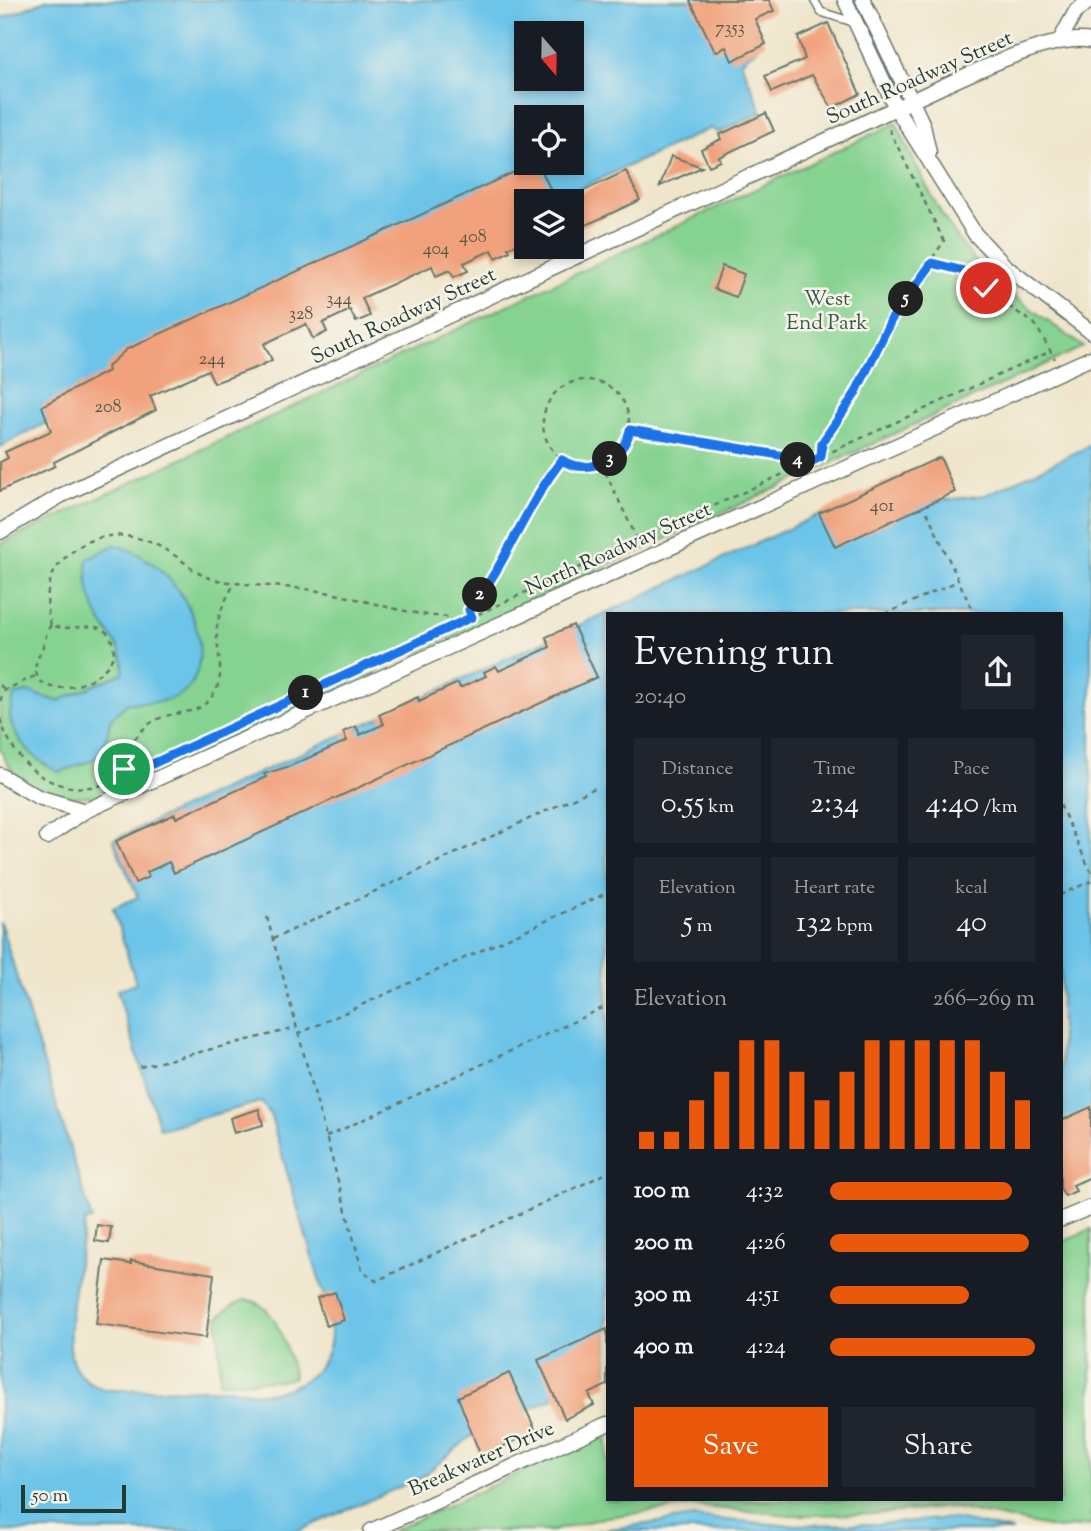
<!DOCTYPE html>
<html lang="en">
<head>
<meta charset="utf-8">
<style>
  :root { --surface:#171b24; --page:#20242c; --text:#f1f3f6; --muted:#9ea1a6; --accent:#ea580c }
  body { margin:0; font-family:"Sorts Mill Goudy",serif; background:var(--page); color:var(--text); height:100vh; display:flex; flex-direction:column; font-size:26px; white-space:nowrap }
  * { box-sizing:border-box; margin:0 }
  p { font-size:23px; color:var(--muted) }
  .icon { flex:none; width:38px; height:38px; fill:none; stroke:currentColor; stroke-width:2; stroke-linecap:round; stroke-linejoin:round }
  .map { position:relative; flex:1; overflow:hidden }
  .drawer { position:absolute; left:606px; top:612px; width:457px; height:889px; display:flex; flex-direction:column; background:var(--surface); border-radius:0px; box-shadow:0 4px 10px #0003 }
  .drawer>* { flex:none }
  .needle { width:46px; rotate:160deg }
  .tools { position:absolute; left:514px; top:21px; display:grid; gap:14px }
  .tools a { display:grid; place-items:center; width:70px; height:70px; border-radius:0px; background:var(--surface); box-shadow:0 4px 10px #0003; font-size:35px }
  .scale { position:absolute; left:21px; bottom:18px; width:105px; box-sizing:border-box; padding-left:7px; border:4px solid #1f3d34; border-top:0; font-size:19px; line-height:24px; white-space:nowrap; color:#1f3d34; -webkit-text-stroke:5px #f7f3e8; paint-order:stroke }
  .pin { position:absolute; display:grid; place-items:center; width:60px; height:60px; color:#fff; margin:-30px; border:4px solid #fff; border-radius:50%; box-shadow:0 2px 7px #0007 }
  .km { position:absolute; width:35px; height:35px; margin:-18px; border-radius:50%; background:#222; color:#fff; font-size:19px; line-height:35px; text-align:center }
  .round { display:grid; place-items:center; flex:none; width:74px; height:74px; border-radius:0px; background:var(--page) }
  .overview { display:flex; align-items:center; justify-content:space-between; height:119px; padding:0 28px }
  h1 { font-size:38px; font-weight:600; line-height:52px }
  .figures { display:grid; grid-template-columns:repeat(3,1fr); gap:10px; height:119px; padding:7px 28px }
  .figures div { display:grid; align-content:center; border-radius:0px; background:var(--page); text-align:center }
  .figures b { font-size:30px; font-weight:600 }
  .figures small { font-size:19px; font-weight:400 }
  .figures p { font-size:19px }
  .chart { height:196px; padding:14px 28px }
  .chart p { display:flex; justify-content:space-between }
  .chart svg { width:100%; height:126px; margin-top:7px; stroke:var(--accent); stroke-width:6 }
  .button { display:flex; gap:14px; margin-top:auto; padding:14px 28px }
  .button a { flex:1; height:80px; border-radius:0px; background:var(--accent); color:#fff; font-size:28px; font-weight:600; line-height:80px; text-align:center }
  .button a+a { background:var(--page); color:var(--text) }
  ul { padding:0 28px; list-style:none; font-size:23px }
  li { display:grid; grid-template-columns:112px 84px 1fr; align-items:center; height:52px }
  li i { height:18px; border-radius:9px; background:var(--accent) }
  .map>svg:first-child { display:block }
  .green { fill:#86d391; stroke:#528862; stroke-width:2 }
  .water { fill:#6cc4e9; stroke:#46808e; stroke-width:2; fill-rule:evenodd }
  .building { fill:#f1a27b }
  .lines { fill:none; stroke-linecap:round; stroke-linejoin:round }
  .lane-casing { stroke:#687869; stroke-width:10 }
  .street-casing { stroke:#687869; stroke-width:17 }
  .path { stroke:#687869; stroke-width:2.5; stroke-dasharray:5 5; stroke-linecap:butt }
  .lane { stroke:#fff; stroke-width:7 }
  .street { stroke:#fff; stroke-width:14 }
  .route-casing { stroke:#fff; stroke-width:14 }
  .route { stroke:#1a73e8; stroke-width:9 }
  .labels { text-anchor:middle; stroke-width:5; stroke-linejoin:round; paint-order:stroke }
  .number-label { font-size:18px; fill:#545646 }
  .street-label { font-size:21px; fill:#1f3d34; stroke:#f7f3e8 }
  .park-label { font-size:21px; fill:#345b47; stroke:#f7f3e8 }
</style>
</head>
<body>
<div class="map">
<svg width="1091" height="1531" viewBox="0 0 1091 1531">
  <rect width="100%" height="100%" fill="#f7f3e8"/>
  <filter id="ink" filterUnits="userSpaceOnUse"><feTurbulence type="fractalNoise" baseFrequency=".0143" numOctaves="2"/><feDisplacementMap in="SourceGraphic" scale="14" xChannelSelector="R" yChannelSelector="G"/><feConvolveMatrix kernelMatrix="1 2 1 2 8 2 1 2 1" color-interpolation-filters="sRGB"/></filter>
  <filter id="wash" filterUnits="userSpaceOnUse"><feTurbulence type="fractalNoise" baseFrequency=".00686" numOctaves="4" result="noise"/><feDisplacementMap in="SourceGraphic" scale="28" xChannelSelector="R" yChannelSelector="G"/><feGaussianBlur stdDeviation="1.57" result="paint"/><feColorMatrix in="noise" values="0 0 0 0 0 0 0 0 0 0 0 0 0 0 0 0 0 1.4 0 .05"/><feComposite in="paint" operator="in"/></filter>
  <g filter="url(#wash)">
    <rect width="100%" height="100%" fill="#efe5cb"/>
    <path class="green" d="M896,123c24,50 49,109 89,148 29,28 66,51 98,76l-970,446c-42,9 -95,3 -113,-44v-205z
      M1091,1229v296l-33,4 -107,-22 -79,7 -81,1 -97,-9 -88,11 -54,14h-160l215,-98v67h453l1,-257z
      M244,1300c32,-1 44,51 50,77l-8,3 -66,2 -2,-64 13,-12z"/>
    <path class="water" d="M46,0h694l21,45 -20,17 21,50 -44,21 -7,-5 -159,73h-25l-417,188 -110,58v-428zM527,33h45v46h-45zM527,117h45v46h-45z
      M1091,445v704l-30,15 -1,-550h-453v759l-137,64 -49,41 -123,53h-298v-609l92,298 -7,1c-4,32 -24,118 -11,144 7,14 19,21 33,25l129,-1c40,14 95,-9 95,-57 -1,-26 -13,-54 -20,-79 -14,-46 -27,-93 -41,-139l-9,-12 -101,27 -43,-139 19,-7 -23,-75 25,-11 -25,-57 705,-325 168,-20z
      M114,545c49,11 91,67 85,117 -2,13 -6,25 -18,32 -16,10 -35,8 -53,9l-17,15 -8,33 -12,10 -32,11c-21,-9 -44,-30 -49,-54 -1,-7 3,-16 4,-23l13,-3 31,9 65,-28c3,-26 -16,-38 -26,-59 -8,-19 -11,-34 -10,-54z
      M694,1517l88,8 99,-1 70,-6 62,13h-417z"/>
    <g id="blocks">
      <path class="building" d="M690,0h79l5,11 -19,8 11,25 -34,17 -6,-14 -11,5z
        M828,23l32,71 -28,14 -20,-33 -40,17 -7,-16 40,-17 -7,-22z
        M766,113l8,18 -55,26 2,4 -12,5 -8,-17 20,-10 -2,-4z
        M671,156l31,11 -42,19z
        M534,163h4l18,38h-29v39l-19,8 2,3 -14,7 -4,-8 -28,13 4,8 -14,6 -4,-7 -14,6 -4,-10 -70,32 8,18 -14,6 -6,-12 -27,13 4,9 -14,7 -7,-15 -42,20 8,16 -14,7 -44,16 -6,-13 -58,26 6,14 -102,52 1,4 -55,25v-29l8,-4 -3,-6 46,-21 -9,-25 66,-35 -1,-4 20,-18z
        M626,171l14,29 -58,27 -14,-29z
        M722,266l22,8 -8,23 -22,-8z
        M940,457l15,35 -120,55 -16,-34z
        M573,625l24,52 -423,196 -5,-11 -22,10 2,5 -14,6 -19,-42 59,-27 1,4 90,-41 -2,-3 26,-8 57,-25 -4,-9 13,-6 4,9 24,-11 -5,-9 39,-18 1,4 39,-18 2,5 26,-12 -2,-4 12,-6 3,5 51,-24 -4,-10z
        M1091,1107v70l-18,8 3,6 -11,5 -5,-8v-67z
        M259,1109l4,16 -29,8 -4,-15z
        M97,1225l14,2 -2,16 -14,-2z
        M104,1260l27,4v-3l83,13 -8,64 -110,-14z
        M335,1292l9,28 -18,6 -9,-28z
        M607,1329v56l-18,9 5,11 -29,14 -27,-59z
        M509,1373l27,58 -55,26 -23,-60z"/>
    </g>
  </g>
  <g filter="url(#ink)">
    <use href="#blocks" fill-opacity="0" stroke="#687869" stroke-width="2"/>
    <g class="lines">
      <g class="lane-casing">
        <path id="lane" d="M814,0l7,12 35,11"/>
      </g>
      <g class="street-casing">
        <path id="street" d="M845,0l51,108 79,126 31,33 85,65
          M863,0l60,125 6,28
          M1059,42l17,-31 15,-11
          M0,532l60,-36 836,-388c44,-19 151,-77 195,-67
          M0,775l38,22 47,14
          M47,837l38,-26 1006,-453
          M1060,1220l31,-13
          M371,1531l236,-107"/>
      </g>
      <path class="path" d="M932,263l36,9 39,33 28,19 20,35
        M543 423a43 43 0 1 1 86 0a43 43 0 1 1-86 0Z
        M630,431l167,27 5,8
        M821,457l1,-14 33,-49 36,-74 53,-79 -56,-114
        M601,463l37,78
        M927,512l47,102
        M885,614l73,-33
        M472,617l-3,-8c37,-45 57,-103 93,-149
        M51,625c-5,6 -5,13 -8,21 -3,9 -9,16 -7,26 5,29 69,15 78,-19 -3,-44 -40,-17 -63,-28 -7,-24 -5,-50 15,-68 34,-32 75,-25 111,0 12,8 21,19 36,22 34,8 71,6 106,12 44,7 84,24 130,26l4,9
        M0,685l5,5
        M0,701l5,-11 32,-15
        M0,719c16,49 56,81 109,64
        M169,756l882,-405
        M124,777c-1,-26 16,-54 42,-61 17,-5 31,-2 44,-17 19,-22 5,-46 7,-72 2,-16 10,-31 18,-44
        M1060,805l31,67
        M1060,895l31,-14
        M267,917l95,353 14,11 231,-108
        M273,939l324,-152
        M298,1034l309,-141
        M140,1067l156,-39
        M326,1137l281,-131"/>
      <use href="#lane" class="lane"/>
      <use href="#street" class="street"/>
    </g>
  </g>
  <g class="lines" filter="url(#ink)">
    <g class="route-casing">
      <path id="route" d="M124,769v8l348,-160 -3,-7c38,-46 56,-104 93,-150 26,17 62,-1 68,-30l167,28 5,8 19,-9 1,-14 33,-49 36,-74 41,-57 36,9 18,16"/>
    </g>
    <use href="#route" class="route"/>
  </g>
  <g class="labels">
    <g class="number-label">
      <text x="730" y="33">7353</text>
      <text x="473" y="242">408</text>
      <text x="436" y="254">404</text>
      <text x="339" y="304">344</text>
      <text x="301" y="319">328</text>
      <text x="212" y="364">244</text>
      <text x="108" y="412">208</text>
      <text x="882" y="511">401</text>
    </g>
    <g class="street-label">
      <text transform="translate(919 77) rotate(-24)" y="7">South Roadway Street</text>
      <text transform="translate(403 315) rotate(-25)" y="7">South Roadway Street</text>
      <text transform="translate(618 548) rotate(-24)" y="7">North Roadway Street</text>
      <text transform="translate(481 1458) rotate(-24)" y="7">Breakwater Drive</text>
    </g>
    <g class="park-label">
      <text x="827" y="305">West<tspan x="827" dy="24">End Park</tspan></text>
    </g>
  </g>
</svg>
<div class="tools">
<a><svg class="needle" viewBox="-14 -14 28 28"><path d="M0-13l5 13h-10z" fill="#e53935"/><path d="M0 13l5-13h-10z" fill="#9ea1a6"/></svg></a>
<a><svg class="icon" aria-label="locate" viewBox="0 0 24 24"><circle cx="12" cy="12" r="6"/><path d="M12 2v4M12 18v4M2 12h4M18 12h4"/></svg></a>
<a><svg class="icon" aria-label="layers" viewBox="0 0 24 24"><path d="M12 4l9 5-9 5-9-5zM3 14l9 5 9-5"/></svg></a>
</div>
<div class="scale">50 m</div>
<div class="pin" style="left:124px;top:769px;background:#1e9e55"><svg class="icon" aria-label="arrive" viewBox="0 0 24 24"><path d="M6 21V4h12l-3 4 3 4H6"/></svg></div>
<div class="pin" style="left:986px;top:288px;background:#d93025"><svg class="icon" aria-label="check" viewBox="0 0 24 24"><path d="M5 12l5 5 9-10"/></svg></div>
<b class="km" style="left:306px;top:693px">1</b>
<b class="km" style="left:480px;top:595px">2</b>
<b class="km" style="left:610px;top:459px">3</b>
<b class="km" style="left:798px;top:460px">4</b>
<b class="km" style="left:906px;top:299px">5</b>
<section class="drawer">
<div class="overview"><div><h1>Evening run</h1><p>20:40</p></div><a class="round"><svg class="icon" aria-label="share" viewBox="0 0 24 24"><path d="M12 15V3M7 8l5-5 5 5M5 13v7h14v-7"/></svg></a></div>
<div class="figures">
<div><p>Distance</p><b>0.55<small> km</small></b></div>
<div><p>Time</p><b>2:34</b></div>
<div><p>Pace</p><b>4:40<small> /km</small></b></div>
</div>
<div class="figures">
<div><p>Elevation</p><b>5<small> m</small></b></div>
<div><p>Heart rate</p><b>132<small> bpm</small></b></div>
<div><p>kcal</p><b>40</b></div>
</div>
<div class="chart"><p><span>Elevation</span>266–269 m</p>
<svg viewBox="0 0 160 44" preserveAspectRatio="none"><path d="M5 44V38M15 44V38M25 44V27M35 44V17M45 44V6M55 44V6M65 44V17M75 44V27M85 44V17M95 44V6M105 44V6M115 44V6M125 44V6M135 44V6M145 44V17M155 44V27"/></svg>
</div>
<ul>
<li><b>100 m</b>4:32<i style="width:89%"></i></li>
<li><b>200 m</b>4:26<i style="width:97%"></i></li>
<li><b>300 m</b>4:51<i style="width:68%"></i></li>
<li><b>400 m</b>4:24<i style="width:100%"></i></li>
</ul>
<div class="button"><a>Save</a><a>Share</a></div>
</section>
</div>
</body>
</html>
